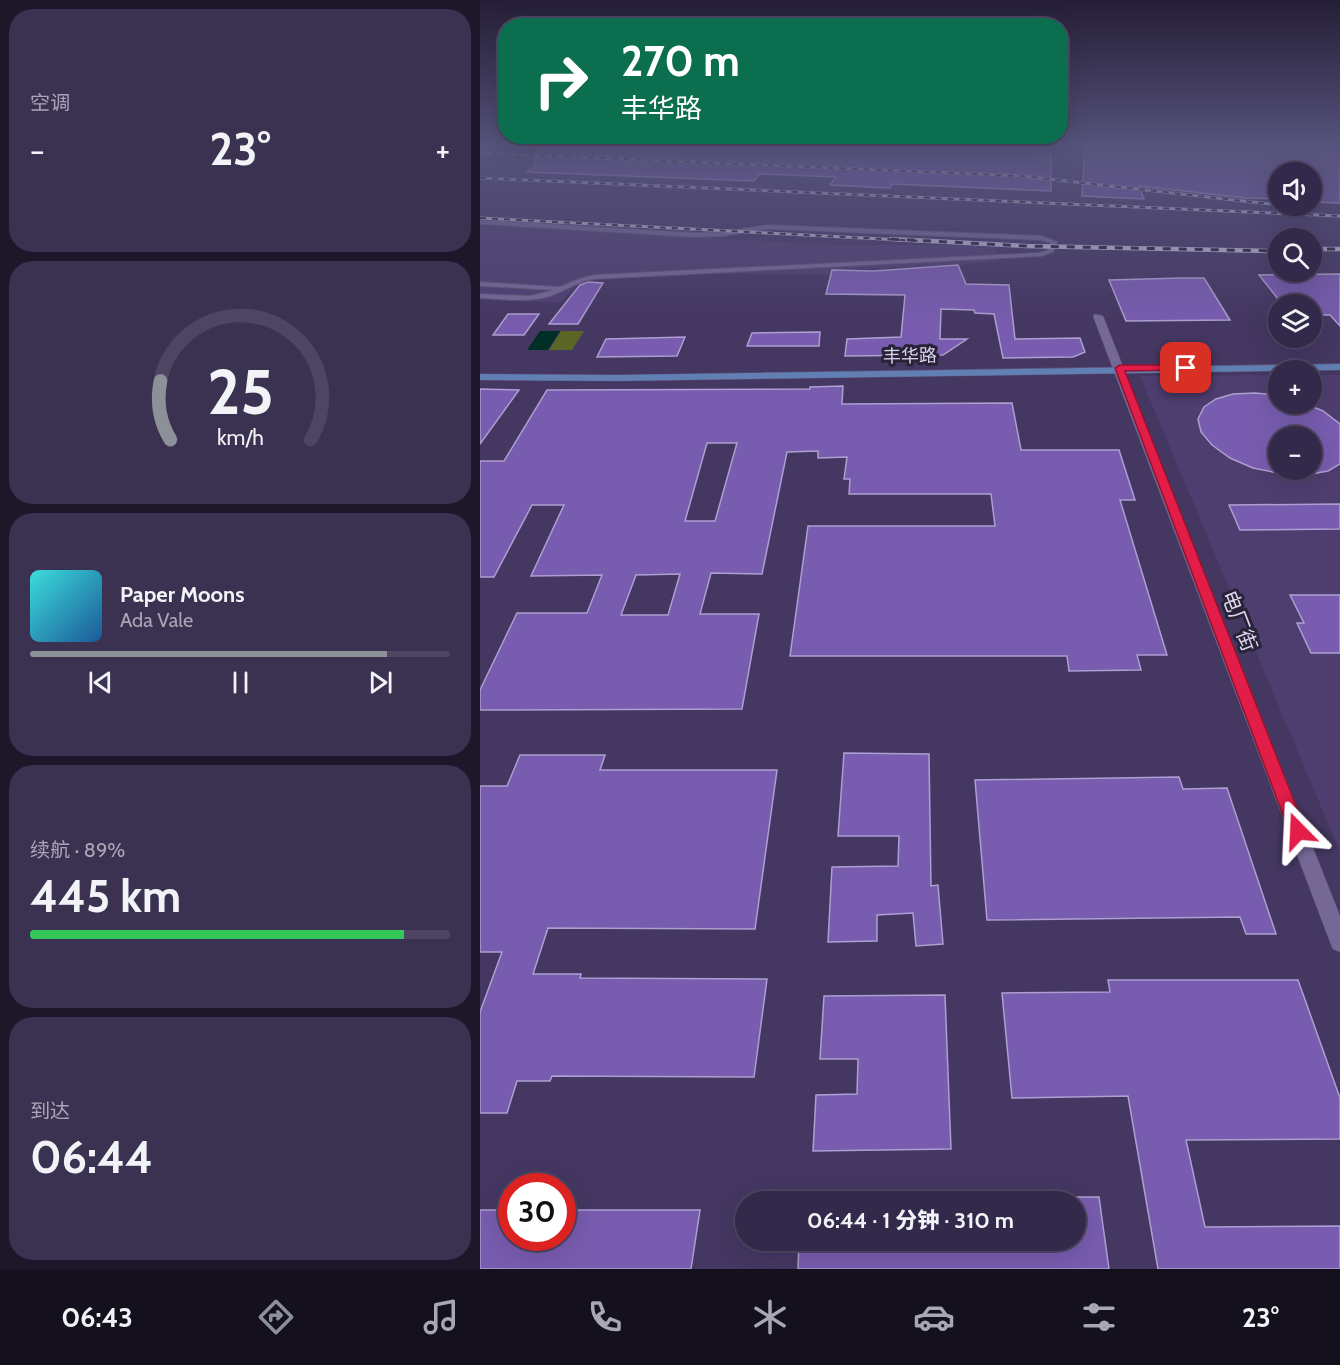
<!DOCTYPE html>
<html lang="zh">
<head>
<meta charset="utf-8">
<style>
  :root { --surface:#33294a; --page:#3b3151; --text:#f1f3f6; --muted:#a9a6b5; --line:#4e4562; --accent:#8c9099 }
  body { margin:0; font-family:Cabin,"Noto Sans SC",sans-serif; background:var(--page); color:var(--text); height:100vh; display:flex; flex-direction:column; font-size:22px; white-space:nowrap }
  * { box-sizing:border-box; margin:0 }
  p { font-size:20px; color:var(--muted) }
  .icon { flex:none; width:33px; height:33px; fill:none; stroke:currentColor; stroke-width:2; stroke-linecap:round; stroke-linejoin:round }
  .map { position:relative; flex:1; overflow:hidden }
  .side { display:flex; flex-direction:column; gap:9px; padding:9px; background:#1c1729; width:480px }
  .side>* { flex:none }
  .guide { position:absolute; left:18px; top:18px; width:570px; height:126px; border-radius:24px; box-shadow:0 6px 24px #0002,0 0 0 2px var(--line); background:#0b6e4f; color:#fff; overflow:hidden }
  .buttons { position:absolute; left:788px; top:162px; display:grid; gap:12px }
  .buttons a { display:grid; place-items:center; width:54px; height:54px; border-radius:50%; background:var(--surface); box-shadow:0 6px 24px #0002,0 0 0 2px var(--line); font-size:30px }
  .speed { position:absolute; left:18px; top:1173px; display:flex; gap:12px; font-size:30px; font-weight:700; text-align:center }
  .speed>* { display:grid; place-content:center; width:78px; height:78px; border-radius:50%; background:var(--surface); box-shadow:0 6px 24px #0002,0 0 0 2px var(--line); line-height:1 }
  .speed .limit { border:9px solid #d22; background:#fff; color:#111 }
  .pin { position:absolute; display:grid; place-items:center; width:51px; height:51px; color:#fff; margin:-26px; border-radius:12px; box-shadow:0 3px 9px #0006 }
  .me { position:absolute; width:66px; margin:-33px; rotate:339deg; stroke-linejoin:round; filter:drop-shadow(0 0 4px #0008) }
  .turn { display:flex; align-items:center; gap:21px; height:126px; padding:0 24px; font-size:27px }
  .turn .icon { width:78px; height:78px; stroke-width:2.5 }
  .turn b { display:block; font-size:42px; line-height:51px }
  .big { font-size:45px; font-weight:800; line-height:1.1 }
  .side .widget { flex:1; display:flex; flex-direction:column; justify-content:center; gap:9px; min-width:0; padding:0 21px; border-radius:24px; background:var(--page) }
  .side .dial { align-items:center; gap:0 }
  .dial svg { height:156px; overflow:visible; fill:none; stroke:var(--line); stroke-width:7; stroke-linecap:round; text-anchor:middle }
  .dial text { fill:var(--text); stroke:none }
  .song { display:flex; align-items:center; gap:18px }
  .cover { width:72px; height:72px; border-radius:9px; background:linear-gradient(135deg,hsl(180 70% 55%),hsl(210 70% 35%)) }
  .played { height:6px; border-radius:3px; background:linear-gradient(90deg,var(--accent) 85%,var(--line) 85%) }
  .keys { display:flex; justify-content:space-around; direction:ltr }
  .heat { display:flex; justify-content:space-between; align-items:center; font-size:33px; direction:ltr }
  .charge { height:9px; border-radius:4px; background:linear-gradient(90deg,#34c759 89%,var(--line) 0) }
  .trip { position:absolute; left:255px; top:1191px; width:351px; height:60px; border-radius:30px; background:var(--surface); box-shadow:0 6px 24px #0002,0 0 0 2px var(--line); font-weight:800; line-height:60px; text-align:center }
  .tab-bar { display:flex; height:96px; justify-content:space-around; align-items:center; background:#14101e; color:var(--muted) }
  .tab-bar .icon { width:42px; height:42px }
  .tab-bar .active { color:var(--accent) }
  .tab-bar b { font-size:27px; color:var(--text) }
  main { display:flex; flex:1; min-height:0 }
  .map>svg:first-child { display:block }
  .built { fill:#4e3e70; fill-rule:evenodd }
  .green { fill:#5b6526 }
  .water { fill:#002f27 }
  .building { fill:#785caf; stroke:#ad9fd1; stroke-width:1.5; fill-rule:evenodd }
  .lines { fill:none; stroke-linecap:round; stroke-linejoin:round }
  .lane-casing { stroke:#5d5175; stroke-width:2 }
  .street-casing { stroke:#5d5175; stroke-width:1 }
  .secondary-casing { stroke:#5d5175; stroke-width:1 }
  .lane { fill:#756896; fill-rule:evenodd }
  .street { fill:#756896; fill-rule:evenodd }
  .secondary { fill:#627fb4; fill-rule:evenodd }
  .rail-far1-casing { stroke:#c2bad7; stroke-width:3 }
  .rail-casing { stroke:#c2bad7; stroke-width:4.5 }
  .rail-far1 { stroke:#282336; stroke-width:2; stroke-dasharray:6; stroke-linecap:butt }
  .rail { stroke:#282336; stroke-width:3; stroke-dasharray:8; stroke-linecap:butt }
  .route { fill:#e11d48; stroke:#92132f; stroke-width:1.5 }
  .labels { text-anchor:middle; stroke-width:6; stroke-linejoin:round; paint-order:stroke }
  .far-street-label { font-size:18px; fill:#dcd5ef; stroke:#282336 }
  .street-label { font-size:21px; fill:#dcd5ef; stroke:#282336 }
</style>
</head>
<body>
<main>
<section class="side">
<div class="widget"><p>空调</p>
<div class="heat"><a>−</a><b class="big">23°</b><a>+</a></div>
</div>
<div class="widget dial"><svg viewBox="0 0 100 80">
<path d="M14 69A42 42 0 1 1 86 69"/>
<path d="M14 69A42 42 0 0 1 9 39" stroke="#8c9099"/>
<text x="50" y="56" font-size="32" font-weight="700">25</text>
<text x="50" y="72" font-size="11">km/h</text>
</svg></div>
<div class="widget">
<div class="song"><i class="cover"></i><div><b>Paper Moons</b><p>Ada Vale</p></div></div>
<div class="played"></div>
<div class="keys"><svg class="icon" aria-label="previous" viewBox="0 0 24 24"><path d="M18 5L8 12l10 7zM5 5v14"/></svg><svg class="icon" aria-label="pause" viewBox="0 0 24 24"><path d="M8 5v14M16 5v14"/></svg><svg class="icon" aria-label="next" viewBox="0 0 24 24"><path d="M6 5l10 7-10 7zM19 5v14"/></svg></div>
</div>
<div class="widget"><p>续航 · 89%</p><b class="big">445 km</b><div class="charge"></div></div>
<div class="widget"><p>到达</p><b class="big">06:44</b></div>
</section>
<div class="map">
<svg width="860" height="1269" viewBox="0 0 860 1269">
  <rect width="100%" height="100%" fill="#443762"/>
  <!-- built -->
  <path class="built" d="M0,225L354,245H514L520,260L480,265L352,270L350,275L227,273L104,279L98,283L80,303L0,299Z
    M798,375V404H831V375H860V852L660,376ZM798,436H831V470H798Z"/>
  <!-- green -->
  <path class="green" d="M81,331H104L92,350H69Z"/>
  <!-- water -->
  <path class="water" d="M60,331H80L68,350H47Z"/>
  <!-- building -->
  <path class="building" d="M56,146H571V191L412,184L410,188L350,185L356,177L279,174L274,181L47,172L55,166Z
    M605,146L854,148L860,153V203L831,202V172H798V199L766,198L659,186L664,199L602,196Z
    M478,265L486,284L529,285L535,339L600,338L605,352L593,357L523,358L514,314L495,313L494,310L461,309L460,339H487L463,355L365,356L367,339L421,337L425,295L346,294L352,270L394,271Z
    M860,274V326L850,315H831V304H802L779,275Z
    M702,278H724L750,320L646,321L629,280Z
    M108,282L123,283L98,324H69L100,285Z
    M28,314H59L44,335H13Z
    M340,332L339,346H267L272,333Z
    M205,337L197,356L117,357L126,339Z
    M363,386L362,404L532,403L541,450H639L655,500H640L687,655H657L661,670L589,671L587,656H310L328,526H515L511,494H369L370,479H364L367,457L338,458V451L307,452L282,574L231,573L220,614H279L262,709L0,710V690L37,613H107L122,575L51,576L84,505H52L14,577H0V461H24L67,390L330,389V387ZM227,443H257L235,521H205ZM200,574L188,615H141L156,575Z
    M0,389L39,390L0,444Z
    M775,393L798,395V404H826L843,411L860,424V464L848,471L831,474V436H798V473L773,468L750,458L732,445L721,432L718,419L724,407L736,399L753,394Z
    M860,504V529L760,530L749,505Z
    M810,595H860V653H831L817,623H824Z
    M364,753L449,754L451,886L458,885L463,944L436,946L433,913L397,915V941L348,942L352,867L418,866L419,836H358Z
    M40,755H125L120,770H297L275,929L68,928L53,974H101L100,978L287,979L274,1077L72,1076L70,1081H37L27,1113H0V1012L22,952H0V786H27Z
    M699,777L703,789L747,788L796,934H766L760,917L507,920L495,780Z
    M628,980H818L860,1098V1139L706,1140L725,1227L860,1226V1269H678L648,1096L532,1098L522,993L630,992Z
    M465,995L471,1149L333,1151L336,1095L377,1094L378,1059H340L344,996Z
    M596,1197H619L629,1269H318L319,1240H596Z
    M0,1210H32V1238H82V1210H220L211,1269H0Z"/>
  <g class="lines">
    <!-- lane casing -->
    <g class="lane-casing">
      <path id="lane" d="M0,220L215,233L243,232L288,225L562,236L577,242L573,252L561,256L114,279C98,281 85,291 70,296C47,303 23,299 0,298V294L50,296L74,290L0,286V282L80,287L99,279L114,275L557,253L567,251L571,243L561,240L288,229L243,236L215,237L0,224Z"/>
    </g>
    <!-- street casing -->
    <g class="street-casing">
      <path id="street" d="M615,314L623,316L860,916V952L853,949L850,942L613,316Z"/>
    </g>
    <!-- secondary casing -->
    <g class="secondary-casing">
      <path id="secondary" d="M860,364V370L137,381L0,380V374L137,375Z"/>
    </g>
    <!-- lane -->
    <use href="#lane" class="lane"/>
    <!-- street -->
    <use href="#street" class="street"/>
    <!-- secondary -->
    <use href="#secondary" class="secondary"/>
    <!-- rail-far1 casing -->
    <g class="rail-far1-casing">
      <path id="rail-far1" d="M0,153L542,176L790,204
        M0,178L860,216
        M0,218L441,241"/>
    </g>
    <!-- rail casing -->
    <g class="rail-casing">
      <path id="rail" d="M411,239L546,246L798,251
        M831,249H860"/>
    </g>
    <!-- rail-far1 -->
    <use href="#rail-far1" class="rail-far1"/>
    <!-- rail -->
    <use href="#rail" class="rail"/>
  </g>
  <!-- sky -->
  <linearGradient id="sky" x2="0" y2="1"><stop stop-color="#251e36"/><stop offset="0.45" stop-color="#56537c"/><stop offset="1" stop-color="#56537c" stop-opacity="0"/></linearGradient>
  <rect width="860" height="324" fill="url(#sky)"/>
  <!-- route -->
  <path class="route" d="M640,365H706L710,368L706,370L645,371L826,831L824,837L818,839L812,837L809,831L635,368Z"/>
  <g class="labels">
    <!-- far-street labels -->
    <g class="far-street-label">
      <text transform="translate(430 356) rotate(-1)" y="6">丰华路</text>
    </g>
    <!-- street labels -->
    <g class="street-label">
      <text transform="translate(759 621) rotate(69)" y="7">电厂街</text>
    </g>
  </g>
</svg>
<div class="buttons">
<a><svg class="icon" aria-label="sound" viewBox="0 0 24 24"><path d="M4 9h4l5-4v14l-5-4H4zM17 9q2 3 0 6"/></svg></a>
<a><svg class="icon" aria-label="search" viewBox="0 0 24 24"><circle cx="10" cy="10" r="6"/><path d="M15 15l6 6"/></svg></a>
<a><svg class="icon" aria-label="layers" viewBox="0 0 24 24"><path d="M12 4l9 5-9 5-9-5zM3 14l9 5 9-5"/></svg></a>
<a>+</a>
<a>−</a>
</div>
<div class="speed"><div class="limit">30</div></div>
<div class="pin" style="left:706px;top:368px;background:#d93025"><svg class="icon" aria-label="arrive" viewBox="0 0 24 24"><path d="M6 21V4h12l-3 4 3 4H6"/></svg></div>
<svg class="me" style="left:818px;top:831px" viewBox="-20 -20 40 40"><path d="M0-17L14 15 0 8-14 15z" fill="#e11d48" stroke="#fff" stroke-width="4"/></svg>
<div class="trip">06:44 · 1 分钟 · 310 m</div>
<div class="guide">
<div class="turn"><svg class="icon" aria-label="right" viewBox="0 0 24 24"><path d="M7 20v-9h11M14 6l5 5-5 5"/></svg><div><b>270 m</b>丰华路</div></div>
</div>
</div>
</main>
<nav class="tab-bar">
<b>06:43</b>
<svg class="icon active" aria-label="directions" viewBox="0 0 24 24"><path d="M12 3l9 9-9 9-9-9zM9 14v-3h6M13 9l2 2-2 2"/></svg>
<svg class="icon" aria-label="music" viewBox="0 0 24 24"><path d="M9 18V5l10-2v13"/><circle cx="6" cy="18" r="3"/><circle cx="16" cy="16" r="3"/></svg>
<svg class="icon" aria-label="phone" viewBox="0 0 24 24"><path d="M5 4h4l2 5-3 2q2 4 5 5l2-3 5 2v4C11 20 4 13 5 4z"/></svg>
<svg class="icon" aria-label="climate" viewBox="0 0 24 24"><path d="M12 3v18M4 7l16 10M4 17L20 7"/></svg>
<svg class="icon" aria-label="car" viewBox="0 0 24 24"><path d="M5 17H2v-5l4-1 3-4h7l3 4 3 1v5h-3M9 17h6M6 11h13"/><circle cx="7" cy="17" r="2"/><circle cx="17" cy="17" r="2"/></svg>
<svg class="icon" aria-label="filters" viewBox="0 0 24 24"><path d="M4 7h16M4 17h16"/><circle cx="9" cy="7" r="2"/><circle cx="15" cy="17" r="2"/></svg>
<b>23°</b>
</nav>
</body>
</html>
